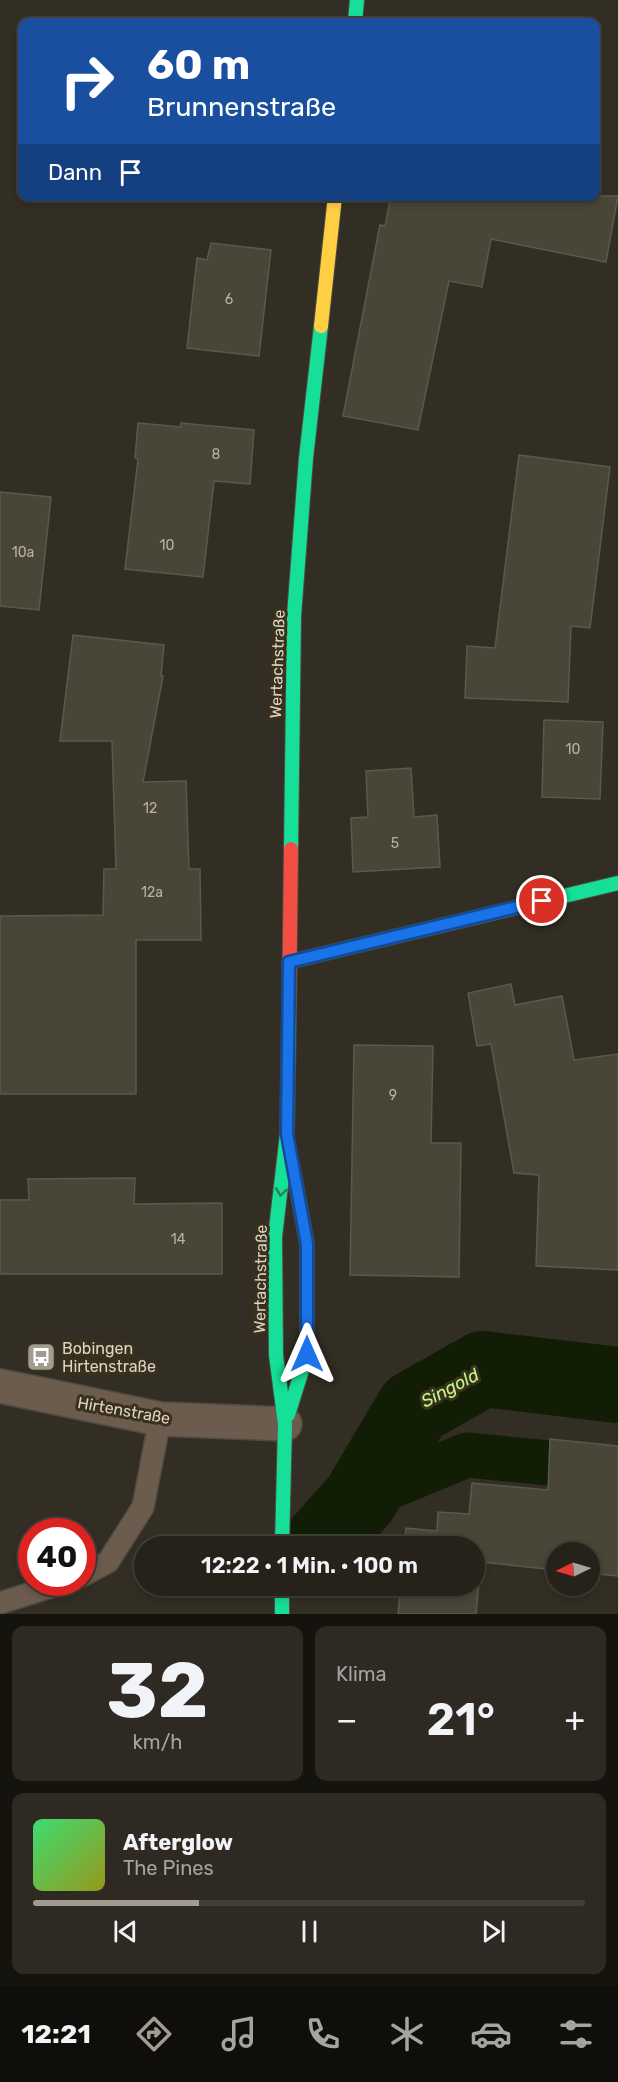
<!DOCTYPE html>
<html lang="de">
<head>
<meta charset="utf-8">
<style>
  :root { --surface:#26221a; --page:#2e2a23; --text:#f1f3f6; --muted:#a4a4a2; --line:#423f39; --accent:#a19b90 }
  body { margin:0; font-family:Rubik,sans-serif; background:var(--page); color:var(--text); height:100vh; display:flex; flex-direction:column; font-size:22px; white-space:nowrap }
  * { box-sizing:border-box; margin:0 }
  p { font-size:20px; color:var(--muted) }
  .icon { flex:none; width:33px; height:33px; fill:none; stroke:currentColor; stroke-width:2; stroke-linecap:round; stroke-linejoin:round }
  .map { position:relative; height:1614px; overflow:hidden }
  .panel { display:flex; flex-direction:column; gap:12px; padding:12px; background:#15130e; flex:1 }
  .panel>* { flex:none }
  .top-card { position:absolute; left:18px; top:18px; width:582px; height:183px; border-radius:12px; box-shadow:0 3px 9px #0003,0 0 0 2px var(--line); background:#1a4fa0; color:#fff; overflow:hidden }
  .needle { width:39px; rotate:265deg }
  .buttons { position:absolute; left:546px; top:1542px; display:grid; gap:12px }
  .buttons a { display:grid; place-items:center; width:54px; height:54px; border-radius:50%; background:var(--surface); box-shadow:0 3px 9px #0003,0 0 0 2px var(--line); font-size:30px }
  .speed { position:absolute; left:18px; top:1518px; display:flex; gap:12px; font-size:30px; font-weight:700; text-align:center }
  .speed>* { display:grid; place-content:center; width:78px; height:78px; border-radius:50%; background:var(--surface); box-shadow:0 3px 9px #0003,0 0 0 2px var(--line); line-height:1 }
  .speed .limit { border:9px solid #d22; background:#fff; color:#111 }
  .pin { position:absolute; display:grid; place-items:center; width:51px; height:51px; color:#fff; margin:-26px; border:3px solid #fff; border-radius:50%; box-shadow:0 2px 6px #0007 }
  .me { position:absolute; width:66px; margin:-33px; rotate:0deg; stroke-linejoin:round; filter:drop-shadow(0 0 4px #0008) }
  .turn { display:flex; align-items:center; gap:21px; height:126px; padding:0 30px; font-size:27px }
  .turn .icon { width:78px; height:78px; stroke-width:2.5 }
  .turn b { display:block; font-size:42px; line-height:51px }
  .then { display:flex; align-items:center; height:57px; padding:0 30px; background:#0003; gap:12px; font-size:22px }
  .big { font-size:45px; font-weight:600; line-height:1.1 }
  .panel .widget { flex:1; display:flex; flex-direction:column; justify-content:center; gap:9px; min-width:0; padding:0 21px; border-radius:12px; background:var(--page) }
  .panel .dial { align-items:center; gap:0 }
  .dial b { font-size:78px; line-height:1 }
  .song { display:flex; align-items:center; gap:18px }
  .cover { width:72px; height:72px; border-radius:9px; background:linear-gradient(135deg,hsl(140 70% 55%),hsl(60 70% 35%)) }
  .played { height:6px; border-radius:3px; background:linear-gradient(90deg,var(--accent) 30%,var(--line) 30%) }
  .keys { display:flex; justify-content:space-around; direction:ltr }
  .heat { display:flex; justify-content:space-between; align-items:center; font-size:33px; direction:ltr }
  .panel .tiles { flex:1; display:grid; gap:12px; grid-template-columns:1fr 1fr }
  .widget:last-child { grid-column:span 2 }
  .trip { position:absolute; left:134px; top:1536px; width:351px; height:60px; border-radius:30px; background:var(--surface); box-shadow:0 3px 9px #0003,0 0 0 2px var(--line); font-weight:600; line-height:60px; text-align:center }
  .tabs { display:flex; height:96px; justify-content:space-around; align-items:center; background:#0f0e0a; color:var(--muted) }
  .tabs .icon { width:42px; height:42px }
  .tabs .current { color:var(--accent) }
  .tabs b { font-size:27px; color:var(--text) }
  .map>svg:first-child { display:block }
  .lines { fill:none; stroke-linecap:round; stroke-linejoin:round }
  .canal { stroke:#111d05; stroke-width:45 }
  .river { stroke:#111d05; stroke-width:76 }
  .building { fill:#494637; stroke:#5b584f; stroke-width:1.5 }
  .lane-casing { stroke:#504b43; stroke-width:24 }
  .street-casing { stroke:#504b43; stroke-width:36 }
  .fast-casing { stroke:#504b43; stroke-width:16 }
  .slow-casing { stroke:#504b43; stroke-width:16 }
  .jam-casing { stroke:#504b43; stroke-width:16 }
  .lane { stroke:#6b5c4e; stroke-width:21 }
  .street { stroke:#6b5c4e; stroke-width:33 }
  .fast { stroke:#16e098; stroke-width:14 }
  .slow { stroke:#ffcf43; stroke-width:14 }
  .jam { stroke:#f24e42; stroke-width:14 }
  .oneway { stroke:#2a7f54 }
  .route-casing { stroke:#114b97; stroke-width:15 }
  .route { stroke:#1a73e8; stroke-width:10 }
  .labels { text-anchor:middle; stroke-width:6; stroke-linejoin:round; paint-order:stroke }
  .number-label { font-size:14px; fill:#b7b1a5 }
  .street-label { font-size:16px; fill:#dcd5ca; stroke:#3a301c }
  .poi-label { font-size:16px; fill:#dcd5ca; stroke:#3a301c; text-anchor:start }
  .water-label { font-size:18px; font-style:italic; fill:#bef987; stroke:#3a301c }
</style>
</head>
<body>
<div class="map">
<svg width="618" height="1614" viewBox="0 0 618 1614">
  <rect width="100%" height="100%" fill="#332e23"/>
  <g class="lines">
    <!-- canal -->
    <path class="canal" d="M360,1499L467,1455L549,1463"/>
    <!-- river -->
    <path class="river" d="M318,1546L360,1499L414,1408L483,1369L618,1385"/>
  </g>
  <!-- building -->
  <path class="building" d="M391,196H618L606,262L491,239L482,287L449,281L418,430L343,416L380,225L385,226Z
    M211,243L271,250L259,356L187,348L197,258L207,260Z
    M138,423L181,427V423L254,430L250,484L214,481L203,577L125,569L138,459L135,458Z
    M519,455L610,467L590,628L571,626L568,702L465,698L467,646L495,648Z
    M0,492L51,497L39,610L0,606Z
    M73,635L164,645L161,676H163L143,782L186,781L189,869H200L201,940H136V1094H0V916L103,915L104,869H116L112,741H60Z
    M544,720L603,722L600,799L542,797Z
    M411,768L414,817L437,815L440,867L353,872L351,818L368,817L366,771Z
    M511,984L515,1005L562,996L574,1060L618,1054V1270L536,1266L539,1175L514,1173L491,1044L477,1046L468,993Z
    M354,1045L433,1046L431,1143H461L459,1277L350,1275Z
    M135,1178L134,1204L222,1203V1274H0V1200H29L28,1179Z
    M550,1439L618,1446V1576L590,1573V1552H556V1570L481,1562L476,1614H398L401,1586H474V1546H404L406,1528L437,1531L438,1512L469,1514L472,1483L548,1490Z"/>
  <g class="lines">
    <!-- lane casing -->
    <g class="lane-casing">
      <path id="lane" d="M82,1576L108,1562L143,1507L160,1419
        M0,1603L66,1582"/>
    </g>
    <!-- street casing -->
    <g class="street-casing">
      <path id="street" d="M0,1386L160,1419L285,1424"/>
    </g>
    <!-- fast casing -->
    <g class="fast-casing">
      <path id="fast" d="M355,22L357,0
        M291,849L294,616L306,458L321,326
        M289,962L618,883
        M288,1415L307,1354V1244L293,1168
        M282,1546L285,1424L276,1355L275,1237L287,1134L289,1016
        M282,1586V1614"/>
    </g>
    <!-- slow casing -->
    <g class="slow-casing">
      <path id="slow" d="M321,326L335,196"/>
    </g>
    <!-- jam casing -->
    <g class="jam-casing">
      <path id="jam" d="M289,1016L291,849"/>
    </g>
    <!-- lane -->
    <use href="#lane" class="lane"/>
    <!-- street -->
    <use href="#street" class="street"/>
    <!-- fast -->
    <use href="#fast" class="fast"/>
    <!-- slow -->
    <use href="#slow" class="slow"/>
    <!-- jam -->
    <use href="#jam" class="jam"/>
  </g>
  <!-- one-way arrows -->
  <defs><path id="oneway-chevron" d="M-2-3.5L2.5 0L-2 3.5" fill="none" stroke-width="1.6" stroke-linecap="round" stroke-linejoin="round" transform="scale(1.5)"/></defs>
  <use class="oneway" href="#oneway-chevron" transform="translate(281 1192) rotate(97)"/>
  <g class="lines">
    <!-- route casing -->
    <g class="route-casing">
      <path id="route" d="M307,1354V1244L287,1134L289,962L542,901"/>
    </g>
    <!-- route -->
    <use href="#route" class="route"/>
  </g>
  <!-- icons -->
  <defs>
    <g id="bus-square" transform="scale(1.5)"><rect x="-9" y="-9" width="18" height="18" rx="4" fill="#a19b90" stroke="#3a301c"/><path d="M-5-6H5V4H4V6H2V4H-2V6H-4V4H-5ZM-3.5-4V0h7V-4ZM-3.5 1.2v1.5H-2V1.2ZM2 1.2v1.5H3.5V1.2Z" fill="#fff"/></g>
  </defs>
  <g fill-rule="evenodd">
    <use href="#bus-square" x="41" y="1357"/>
  </g>
  <g class="labels">
    <!-- number labels -->
    <g class="number-label">
      <text x="229" y="304">6</text>
      <text x="216" y="459">8</text>
      <text x="167" y="550">10</text>
      <text x="23" y="557">10a</text>
      <text x="573" y="754">10</text>
      <text x="150" y="813">12</text>
      <text x="395" y="848">5</text>
      <text x="152" y="897">12a</text>
      <text x="393" y="1100">9</text>
      <text x="178" y="1244">14</text>
    </g>
    <!-- street labels -->
    <g class="street-label">
      <text transform="translate(277 664) rotate(-88)" y="6">Wertachstraße</text>
      <text transform="translate(260 1279) rotate(-89)" y="6">Wertachstraße</text>
      <text transform="translate(124 1410) rotate(10)" y="6">Hirtenstraße</text>
    </g>
    <!-- poi labels -->
    <g class="poi-label">
      <text x="62" y="1354">Bobingen<tspan x="62" dy="18">Hirtenstraße</tspan></text>
    </g>
    <!-- water labels -->
    <g class="water-label">
      <text transform="translate(450 1388) rotate(-28)" y="6">Singold</text>
    </g>
  </g>
</svg>
<div class="buttons">
<a><svg class="needle" viewBox="-14 -14 28 28"><path d="M0-13l5 13h-10z" fill="#e53935"/><path d="M0 13l5-13h-10z" fill="#a4a4a2"/></svg></a>
</div>
<div class="speed"><div class="limit">40</div></div>
<div class="pin" style="left:542px;top:901px;background:#d93025"><svg class="icon" aria-label="arrive" viewBox="0 0 24 24"><path d="M6 21V4h12l-3 4 3 4H6"/></svg></div>
<svg class="me" style="left:307px;top:1354px" viewBox="-20 -20 40 40"><path d="M0-17L14 15 0 8-14 15z" fill="#1a73e8" stroke="#fff" stroke-width="4"/></svg>
<div class="trip">12:22 · 1 Min. · 100 m</div>
<div class="top-card">
<div class="turn"><svg class="icon" aria-label="right" viewBox="0 0 24 24"><path d="M7 20v-9h11M14 6l5 5-5 5"/></svg><div><b>60 m</b>Brunnenstraße</div></div>
<div class="then">Dann<svg class="icon" aria-label="arrive" viewBox="0 0 24 24"><path d="M6 21V4h12l-3 4 3 4H6"/></svg></div>
</div>
</div>
<section class="panel">
<div class="tiles">
<div class="widget dial"><b>32</b><p>km/h</p></div>
<div class="widget"><p>Klima</p>
<div class="heat"><a>−</a><b class="big">21°</b><a>+</a></div>
</div>
<div class="widget">
<div class="song"><i class="cover"></i><div><b>Afterglow</b><p>The Pines</p></div></div>
<div class="played"></div>
<div class="keys"><svg class="icon" aria-label="previous" viewBox="0 0 24 24"><path d="M18 5L8 12l10 7zM5 5v14"/></svg><svg class="icon" aria-label="pause" viewBox="0 0 24 24"><path d="M8 5v14M16 5v14"/></svg><svg class="icon" aria-label="next" viewBox="0 0 24 24"><path d="M6 5l10 7-10 7zM19 5v14"/></svg></div>
</div>
</div>
</section>
<nav class="tabs">
<b>12:21</b>
<svg class="icon current" aria-label="directions" viewBox="0 0 24 24"><path d="M12 3l9 9-9 9-9-9zM9 14v-3h6M13 9l2 2-2 2"/></svg>
<svg class="icon" aria-label="music" viewBox="0 0 24 24"><path d="M9 18V5l10-2v13"/><circle cx="6" cy="18" r="3"/><circle cx="16" cy="16" r="3"/></svg>
<svg class="icon" aria-label="phone" viewBox="0 0 24 24"><path d="M5 4h4l2 5-3 2q2 4 5 5l2-3 5 2v4C11 20 4 13 5 4z"/></svg>
<svg class="icon" aria-label="climate" viewBox="0 0 24 24"><path d="M12 3v18M4 7l16 10M4 17L20 7"/></svg>
<svg class="icon" aria-label="car" viewBox="0 0 24 24"><path d="M5 17H2v-5l4-1 3-4h7l3 4 3 1v5h-3M9 17h6M6 11h13"/><circle cx="7" cy="17" r="2"/><circle cx="17" cy="17" r="2"/></svg>
<svg class="icon" aria-label="filters" viewBox="0 0 24 24"><path d="M4 7h16M4 17h16"/><circle cx="9" cy="7" r="2"/><circle cx="15" cy="17" r="2"/></svg>
</nav>
</body>
</html>
